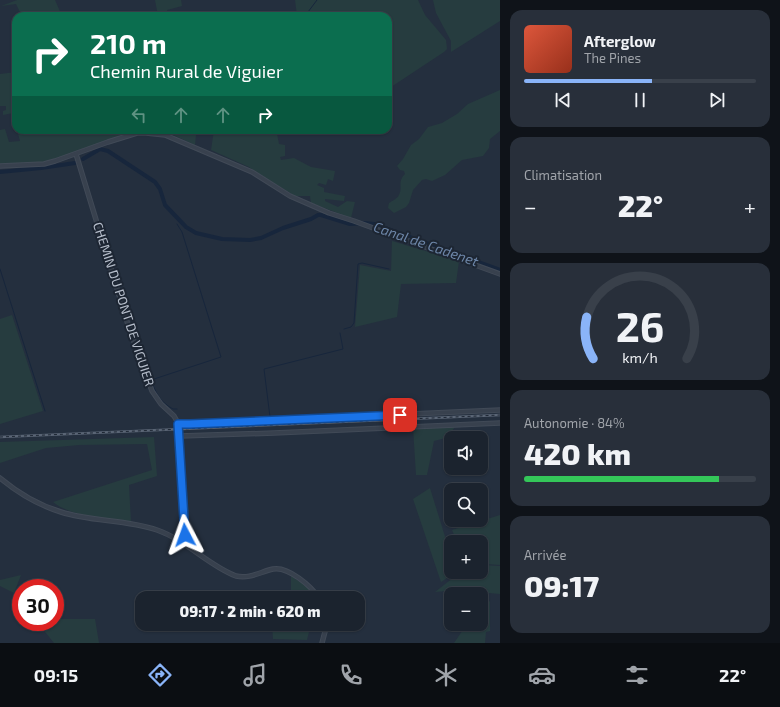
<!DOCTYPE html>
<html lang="fr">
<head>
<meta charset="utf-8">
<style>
  :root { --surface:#1b232e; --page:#282f3a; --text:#f1f3f6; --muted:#a0a4aa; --line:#39404a; --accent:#8ab4f8 }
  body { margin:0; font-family:"Exo 2",sans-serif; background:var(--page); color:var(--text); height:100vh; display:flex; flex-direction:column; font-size:15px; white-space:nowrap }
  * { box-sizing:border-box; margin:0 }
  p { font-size:13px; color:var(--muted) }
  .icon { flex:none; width:22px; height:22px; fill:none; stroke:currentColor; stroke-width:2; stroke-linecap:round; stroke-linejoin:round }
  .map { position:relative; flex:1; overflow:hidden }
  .side { display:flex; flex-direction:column; gap:10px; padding:10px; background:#0f1319; width:280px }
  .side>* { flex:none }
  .hud { position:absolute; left:12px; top:12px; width:380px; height:122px; border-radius:12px; box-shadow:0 1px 3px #0004,0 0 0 1px var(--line); background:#0b6e4f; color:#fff; overflow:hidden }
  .tools { position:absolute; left:444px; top:431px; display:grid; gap:8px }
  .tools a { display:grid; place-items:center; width:44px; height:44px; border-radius:8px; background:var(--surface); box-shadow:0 1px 3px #0004,0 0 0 1px var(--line); font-size:20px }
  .speed { position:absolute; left:12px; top:579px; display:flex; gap:8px; font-size:20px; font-weight:700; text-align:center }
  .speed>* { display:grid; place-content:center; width:52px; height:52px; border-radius:50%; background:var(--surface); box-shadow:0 1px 3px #0004,0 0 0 1px var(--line); line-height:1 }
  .speed .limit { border:6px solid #d22; background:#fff; color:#111 }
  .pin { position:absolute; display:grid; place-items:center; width:34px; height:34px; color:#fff; margin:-17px; border-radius:8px; box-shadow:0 2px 6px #0006 }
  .me { position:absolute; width:44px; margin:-22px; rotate:356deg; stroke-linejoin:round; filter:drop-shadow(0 0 3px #0008) }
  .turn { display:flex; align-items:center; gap:14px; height:84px; padding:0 12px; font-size:18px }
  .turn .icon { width:52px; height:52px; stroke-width:2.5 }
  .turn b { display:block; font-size:28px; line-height:34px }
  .lanes { display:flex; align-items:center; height:38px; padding:0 12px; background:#0003; justify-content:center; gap:20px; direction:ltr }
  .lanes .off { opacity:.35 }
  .big { font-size:30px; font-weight:800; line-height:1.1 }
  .side .card { flex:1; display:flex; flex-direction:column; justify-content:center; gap:6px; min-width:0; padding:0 14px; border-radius:12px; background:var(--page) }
  .side .dial { align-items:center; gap:0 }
  .dial svg { height:104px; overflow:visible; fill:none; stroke:var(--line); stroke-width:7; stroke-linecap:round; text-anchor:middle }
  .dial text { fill:var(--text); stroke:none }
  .song { display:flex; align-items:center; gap:12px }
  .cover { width:48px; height:48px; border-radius:6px; background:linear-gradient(135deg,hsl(10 70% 55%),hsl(10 70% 35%)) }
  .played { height:4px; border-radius:2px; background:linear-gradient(90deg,var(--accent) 55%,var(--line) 55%) }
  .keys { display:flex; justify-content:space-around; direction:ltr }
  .heat { display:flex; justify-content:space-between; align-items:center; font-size:22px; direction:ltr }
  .charge { height:6px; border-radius:3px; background:linear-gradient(90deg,#34c759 84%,var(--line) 0) }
  .trip { position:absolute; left:135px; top:591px; width:230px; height:40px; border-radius:12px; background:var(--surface); box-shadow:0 1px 3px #0004,0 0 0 1px var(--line); font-weight:800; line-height:40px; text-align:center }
  .tab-bar { display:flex; height:64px; justify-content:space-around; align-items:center; background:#0b0e12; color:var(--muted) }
  .tab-bar .icon { width:28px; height:28px }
  .tab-bar .on { color:var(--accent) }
  .tab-bar b { font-size:18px; color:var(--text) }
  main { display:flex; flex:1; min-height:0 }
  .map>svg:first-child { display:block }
  .green { fill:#263c3f }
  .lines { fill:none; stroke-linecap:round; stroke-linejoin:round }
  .stream { stroke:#17263c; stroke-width:1 }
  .canal { stroke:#17263c; stroke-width:4 }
  .street-casing { stroke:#414a57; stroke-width:5.5 }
  .street { stroke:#38414e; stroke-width:3.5 }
  .rail-casing { stroke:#5a6575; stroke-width:2.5 }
  .rail { stroke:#1d2633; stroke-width:1; stroke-dasharray:3; stroke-linecap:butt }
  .route-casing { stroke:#114b97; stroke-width:10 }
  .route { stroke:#1a73e8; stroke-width:7 }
  .labels { text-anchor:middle; stroke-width:4; stroke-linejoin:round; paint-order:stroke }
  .street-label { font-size:13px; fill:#b4bcc9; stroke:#1d2633 }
  .water-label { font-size:14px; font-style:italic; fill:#6d86a8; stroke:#1d2633 }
</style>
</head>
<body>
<main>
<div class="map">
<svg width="500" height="643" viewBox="0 0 500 643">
  <rect width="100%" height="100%" fill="#242f3e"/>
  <!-- green -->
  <path class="green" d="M17,0H55L62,16H22L16,4L1,6Z
    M155,0H181L182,6L167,10L168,16H158Z
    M295,0H418L425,15L446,40L447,49L444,52L388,89V16H297Z
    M433,0H500V21L451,52V41L436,13Z
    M16,72V126L13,113L3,115V111L6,110V106H0V74Z
    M500,90V131L490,139L489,148L483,156L462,160L445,175L432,181L426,179L422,180L413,190L409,203L406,207L394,213L388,208L389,203C392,201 398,198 399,195C403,187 397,182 405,174L404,171L400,170L397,166L403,159L411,145L419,139L428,127L442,123L457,114L468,104Z
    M5,129L9,142L20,141L17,130H204L196,135L195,145L171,134L146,130L125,134L74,153L44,162L0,164V130Z
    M214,130H288L277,134L279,144L285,145V156L280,157L281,160L294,158L311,167L335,171L333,181L328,179L326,185L319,183L317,185L324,188V192L345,196L344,201L325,199V201L338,207L347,201L355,202L351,218L311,203L310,196H295L259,174L249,167L211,150Z
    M392,241L459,261L456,283L401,284L397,317L355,327L360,265L391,271Z
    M12,315L43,411L0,424V319Z
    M455,427L446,438L434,441L427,475H416L413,428Z
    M154,437L157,476L129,485L131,522C108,518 71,517 53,502L152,470L147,444L79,445L46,448L0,463V442Z
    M430,488L451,556V572H456L441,582L413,499Z
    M500,515V565L486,564L481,553V542H476L474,537L457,542L452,530Z
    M481,565L500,566V594L456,590L435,592L458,574L463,572H481Z
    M21,575L14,593L0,586V580Z
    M291,576L308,587L317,598H271V591L291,590Z
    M490,601V631L486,632L485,643H454L467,624H481V607Z
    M55,619H95L99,643H54L37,622H55Z
    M272,624H311L307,640L273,639Z"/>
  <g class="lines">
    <!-- stream -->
    <path class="stream" d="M305,16L317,0
      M177,224L182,232L221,357L151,380C156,393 160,402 173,409H177
      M0,269L45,411
      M113,283L124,320
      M344,329L351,327L354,323L358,264L362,263L389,269
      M270,417L264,369L343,349L340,333
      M270,423V424"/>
    <!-- canal -->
    <path class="canal" d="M83,159L100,149L108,151L155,182L160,189L165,205L186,227L196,233L222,239L250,240L261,238L283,228L311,219L318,215H321L350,224L365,223L374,224L500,270
      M0,172L41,168L75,163"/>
    <!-- street casing -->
    <g class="street-casing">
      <path id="street" d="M76,154L129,328L152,391L161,404L174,416L178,423L185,535L183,543
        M0,166L44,164L55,161L108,142L137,133H146L165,135L252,172L290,196L329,213L354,221L500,274
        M178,423L190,424L500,410
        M180,436L274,433L500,423
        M0,478C18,493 38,505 61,512C92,522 126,519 157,530C186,540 209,566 236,576C250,579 260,572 273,569C288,566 311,586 319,598
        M322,643L327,624"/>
    </g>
    <!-- street -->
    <use href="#street" class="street"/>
    <!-- rail casing -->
    <g class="rail-casing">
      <path id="rail" d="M0,437L500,415"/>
    </g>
    <!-- rail -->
    <use href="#rail" class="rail"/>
  </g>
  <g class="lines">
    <!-- route casing -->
    <g class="route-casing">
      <path id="route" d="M185,535L178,424H190L400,415"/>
    </g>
    <!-- route -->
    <use href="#route" class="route"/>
  </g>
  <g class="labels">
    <!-- street labels -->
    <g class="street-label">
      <text transform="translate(124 304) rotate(72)" y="5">CHEMIN DU PONT DE VIGUIER</text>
    </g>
    <!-- water labels -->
    <g class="water-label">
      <text transform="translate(426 244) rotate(19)" y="5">Canal de Cadenet</text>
    </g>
  </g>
</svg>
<div class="tools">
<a><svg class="icon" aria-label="sound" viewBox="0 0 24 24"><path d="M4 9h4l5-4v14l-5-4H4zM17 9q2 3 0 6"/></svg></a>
<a><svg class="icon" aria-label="search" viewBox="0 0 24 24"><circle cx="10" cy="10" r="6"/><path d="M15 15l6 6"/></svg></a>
<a>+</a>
<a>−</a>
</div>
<div class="speed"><div class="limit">30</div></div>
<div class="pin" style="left:400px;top:415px;background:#d93025"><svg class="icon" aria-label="arrive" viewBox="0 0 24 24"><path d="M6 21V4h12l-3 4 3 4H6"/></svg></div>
<svg class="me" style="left:185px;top:535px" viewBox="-20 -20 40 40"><path d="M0-17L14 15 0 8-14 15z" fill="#1a73e8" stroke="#fff" stroke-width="4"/></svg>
<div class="trip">09:17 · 2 min · 620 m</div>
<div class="hud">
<div class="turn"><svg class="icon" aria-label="right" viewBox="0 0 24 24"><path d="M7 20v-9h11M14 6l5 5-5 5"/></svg><div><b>210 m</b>Chemin Rural de Viguier</div></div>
<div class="lanes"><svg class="icon off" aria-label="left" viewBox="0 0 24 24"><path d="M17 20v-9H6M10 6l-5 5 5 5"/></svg><svg class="icon off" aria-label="ahead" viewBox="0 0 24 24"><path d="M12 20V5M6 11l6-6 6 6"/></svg><svg class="icon off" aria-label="ahead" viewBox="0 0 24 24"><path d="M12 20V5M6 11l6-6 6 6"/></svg><svg class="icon" aria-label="right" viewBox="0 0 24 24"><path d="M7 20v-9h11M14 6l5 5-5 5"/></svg></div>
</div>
</div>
<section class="side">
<div class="card">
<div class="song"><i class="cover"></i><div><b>Afterglow</b><p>The Pines</p></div></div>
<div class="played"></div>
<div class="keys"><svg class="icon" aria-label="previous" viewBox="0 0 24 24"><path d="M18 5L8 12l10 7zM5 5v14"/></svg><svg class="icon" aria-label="pause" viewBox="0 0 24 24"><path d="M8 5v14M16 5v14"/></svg><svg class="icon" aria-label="next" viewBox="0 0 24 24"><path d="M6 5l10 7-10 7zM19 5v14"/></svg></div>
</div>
<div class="card"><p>Climatisation</p>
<div class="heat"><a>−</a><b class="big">22°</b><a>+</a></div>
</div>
<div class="card dial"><svg viewBox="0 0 100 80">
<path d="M14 69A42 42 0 1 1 86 69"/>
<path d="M14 69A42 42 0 0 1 9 37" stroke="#8ab4f8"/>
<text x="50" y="56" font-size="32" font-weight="700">26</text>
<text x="50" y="72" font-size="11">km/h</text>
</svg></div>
<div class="card"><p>Autonomie · 84%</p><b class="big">420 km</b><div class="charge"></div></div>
<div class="card"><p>Arrivée</p><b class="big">09:17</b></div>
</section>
</main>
<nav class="tab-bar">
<b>09:15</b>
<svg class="icon on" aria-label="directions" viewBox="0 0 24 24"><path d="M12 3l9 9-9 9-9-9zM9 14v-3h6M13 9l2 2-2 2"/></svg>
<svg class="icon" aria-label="music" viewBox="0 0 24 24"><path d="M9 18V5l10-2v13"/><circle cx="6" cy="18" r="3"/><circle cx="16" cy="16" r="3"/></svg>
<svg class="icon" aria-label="phone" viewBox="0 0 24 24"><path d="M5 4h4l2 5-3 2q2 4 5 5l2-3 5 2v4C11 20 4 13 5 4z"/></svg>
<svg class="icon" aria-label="climate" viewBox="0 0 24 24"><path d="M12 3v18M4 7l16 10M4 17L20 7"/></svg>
<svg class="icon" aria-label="car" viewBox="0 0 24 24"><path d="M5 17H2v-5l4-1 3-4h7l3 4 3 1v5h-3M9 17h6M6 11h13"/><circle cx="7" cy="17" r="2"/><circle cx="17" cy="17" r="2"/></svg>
<svg class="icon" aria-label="filters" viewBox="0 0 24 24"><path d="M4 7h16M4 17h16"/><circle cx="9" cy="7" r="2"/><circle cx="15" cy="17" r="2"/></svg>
<b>22°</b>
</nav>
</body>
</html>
